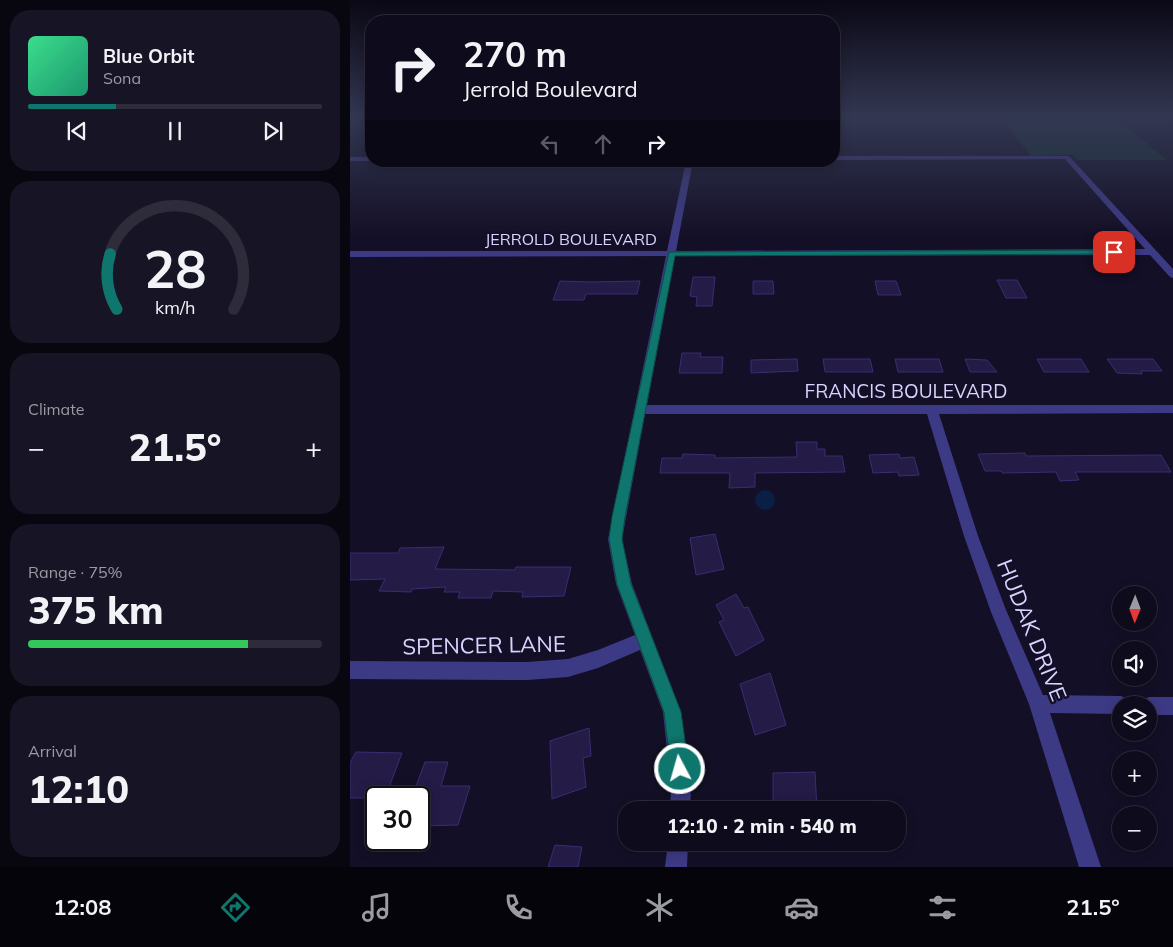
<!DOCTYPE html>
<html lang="en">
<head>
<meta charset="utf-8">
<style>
  :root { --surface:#0e0b1c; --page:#171425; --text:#f1f3f6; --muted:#9b9ba3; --line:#2e2b3b; --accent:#0f766e }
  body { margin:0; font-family:Mulish,sans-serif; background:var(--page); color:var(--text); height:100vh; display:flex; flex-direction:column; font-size:19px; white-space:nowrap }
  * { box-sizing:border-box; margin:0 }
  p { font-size:16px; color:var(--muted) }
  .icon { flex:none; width:28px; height:28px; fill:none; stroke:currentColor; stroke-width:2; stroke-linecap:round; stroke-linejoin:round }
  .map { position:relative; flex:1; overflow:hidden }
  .sheet { display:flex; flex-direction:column; gap:10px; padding:10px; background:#08060f; width:350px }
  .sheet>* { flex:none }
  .hud { position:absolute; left:15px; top:15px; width:475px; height:152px; border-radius:20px; box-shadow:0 2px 12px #0003,0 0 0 1px var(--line); background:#0e0b1c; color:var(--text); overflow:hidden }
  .needle { width:32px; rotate:181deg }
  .tools { position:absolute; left:762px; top:586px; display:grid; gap:10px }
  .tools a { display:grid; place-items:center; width:45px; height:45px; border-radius:50%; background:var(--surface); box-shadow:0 2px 12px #0003,0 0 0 1px var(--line); font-size:25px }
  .speed { position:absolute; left:15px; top:786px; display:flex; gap:10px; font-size:25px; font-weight:700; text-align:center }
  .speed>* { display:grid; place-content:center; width:65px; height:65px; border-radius:50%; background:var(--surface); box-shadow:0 2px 12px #0003,0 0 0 1px var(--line); line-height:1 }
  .speed .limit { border:2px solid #111; border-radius:8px; background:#fff; color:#111 }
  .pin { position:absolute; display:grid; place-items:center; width:42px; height:42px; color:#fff; margin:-21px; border-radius:10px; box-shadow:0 2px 8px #0006 }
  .me { position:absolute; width:55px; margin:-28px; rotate:354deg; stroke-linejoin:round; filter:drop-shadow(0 0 4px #0008) }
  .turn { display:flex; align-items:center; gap:18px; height:105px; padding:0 15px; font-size:22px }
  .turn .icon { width:65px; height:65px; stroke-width:2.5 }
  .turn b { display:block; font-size:35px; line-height:42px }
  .lanes { display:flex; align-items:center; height:48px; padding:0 15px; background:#0003; justify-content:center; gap:25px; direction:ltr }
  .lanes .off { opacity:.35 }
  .big { font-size:38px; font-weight:800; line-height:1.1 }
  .sheet .tile { flex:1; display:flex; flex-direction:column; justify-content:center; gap:8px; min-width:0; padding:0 18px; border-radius:20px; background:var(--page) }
  .sheet .dial { align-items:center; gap:0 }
  .dial svg { height:130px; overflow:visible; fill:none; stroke:var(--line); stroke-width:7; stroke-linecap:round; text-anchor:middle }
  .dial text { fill:var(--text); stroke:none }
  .song { display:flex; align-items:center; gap:15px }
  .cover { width:60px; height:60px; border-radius:8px; background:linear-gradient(135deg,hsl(150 70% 55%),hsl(160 70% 35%)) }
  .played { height:5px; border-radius:2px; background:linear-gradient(90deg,var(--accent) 30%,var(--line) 30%) }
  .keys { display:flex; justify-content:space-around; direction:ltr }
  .heat { display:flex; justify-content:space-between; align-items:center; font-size:28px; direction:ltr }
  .charge { height:8px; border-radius:4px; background:linear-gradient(90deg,#34c759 75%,var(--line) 0) }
  .trip { position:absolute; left:268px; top:801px; width:288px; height:50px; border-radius:20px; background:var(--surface); box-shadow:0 2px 12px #0003,0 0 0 1px var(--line); font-weight:800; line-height:50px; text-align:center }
  .tab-bar { display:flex; height:80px; justify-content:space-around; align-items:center; background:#06040b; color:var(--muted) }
  .tab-bar .icon { width:35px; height:35px }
  .tab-bar .current { color:var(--accent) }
  .tab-bar b { font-size:22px; color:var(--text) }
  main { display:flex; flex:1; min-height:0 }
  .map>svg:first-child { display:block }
  .green { fill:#12302f }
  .water { fill:#0a1f44 }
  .building { fill:#241b47; stroke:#3b2d73 }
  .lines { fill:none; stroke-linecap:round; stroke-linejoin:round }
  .street { fill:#3d3a85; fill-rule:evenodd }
  .route { fill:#0f766e; stroke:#0a4d48 }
  .labels { text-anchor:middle; stroke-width:5; stroke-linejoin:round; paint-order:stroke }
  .far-street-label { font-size:16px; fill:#d9d4ff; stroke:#130f26 }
  .street-label { font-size:19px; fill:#d9d4ff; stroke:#130f26 }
  .near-street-label { font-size:22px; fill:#d9d4ff; stroke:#130f26 }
</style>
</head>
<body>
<main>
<section class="sheet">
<div class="tile">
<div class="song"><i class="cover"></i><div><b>Blue Orbit</b><p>Sona</p></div></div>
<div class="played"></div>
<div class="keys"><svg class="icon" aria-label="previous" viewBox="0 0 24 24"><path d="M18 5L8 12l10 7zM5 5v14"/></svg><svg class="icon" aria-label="pause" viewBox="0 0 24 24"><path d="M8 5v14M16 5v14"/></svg><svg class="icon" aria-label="next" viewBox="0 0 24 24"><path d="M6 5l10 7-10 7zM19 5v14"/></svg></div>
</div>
<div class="tile dial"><svg viewBox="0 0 100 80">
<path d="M14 69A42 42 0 1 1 86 69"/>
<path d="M14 69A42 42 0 0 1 10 35" stroke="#0f766e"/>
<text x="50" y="56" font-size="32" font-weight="700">28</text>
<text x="50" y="72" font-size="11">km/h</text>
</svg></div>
<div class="tile"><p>Climate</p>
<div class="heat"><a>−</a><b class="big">21.5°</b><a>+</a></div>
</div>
<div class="tile"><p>Range · 75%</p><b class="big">375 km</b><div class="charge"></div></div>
<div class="tile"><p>Arrival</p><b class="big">12:10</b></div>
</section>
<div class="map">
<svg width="823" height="867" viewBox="0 0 823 867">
  <rect width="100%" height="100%" fill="#130f26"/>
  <!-- green -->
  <path class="green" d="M484,117H764L817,160H727L723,155L681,156L658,126L637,120L619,121V125L484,126Z"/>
  <!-- water -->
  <path class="water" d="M405 500a10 10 0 1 1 20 0a10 10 0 1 1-20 0Z"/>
  <!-- building -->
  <path class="building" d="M343,277H365L362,306H346L347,297L340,296Z
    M647,280H667L677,298H656Z
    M210,281L241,282L290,281L287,294H236L234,300H203Z
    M403,281H423L424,294H403Z
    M525,281H546L551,295H528Z
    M332,353H351L350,357H373L372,373H329Z
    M447,359L448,371L401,373V360Z
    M473,359H520L523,372H475Z
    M545,359H589L593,372H548Z
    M615,359L637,360L647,372H620Z
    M687,359H731L739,372H694Z
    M757,359H803L812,371H791L792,374L767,373Z
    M446,442H467V449H475V456H492L495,472L405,473V487L379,488L380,473H310L312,458H332L333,454L365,455V458L447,457Z
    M675,453L676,456L811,455L821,472H725L729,480L710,481L706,472L653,473L650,471H635L628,454Z
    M549,454L550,458L564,457L569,475L549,476L548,472L523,473L519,455Z
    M365,534L374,569L346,575L340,538Z
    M94,547L85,569L165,570L166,567H221L214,596L172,597L173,592L143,591L141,598H108L110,592H94L96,587L62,589L61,592L29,591L35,579L0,580V553H48L50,548Z
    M386,594L394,608L398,607L414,640L386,656L369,622L374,620L366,605Z
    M420,673L436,725L405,735L390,684Z
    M239,728L241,756L233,758L236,787L202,799L200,741Z
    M6,752L52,753L35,798H0V763Z
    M75,762H98L91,786H120L108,825L69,826V807L73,795L63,794Z
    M465,772L467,810H423V773Z
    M205,845L232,847L228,867H198Z"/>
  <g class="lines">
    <!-- street -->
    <path class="street" d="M484,156H719L823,269V278L820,277L800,255L325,256L297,405H823V413L589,414L628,536L656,610L693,695L771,696L777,699L780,705H771V714L700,713L751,867H729L679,704L641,612L614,536L577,414H295L272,539L282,584L331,712L341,788L340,810H320L321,788L313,712L290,650L248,668L218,677L177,680L0,679V661L177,662L218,659L248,650L285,635L266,584L258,539L316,256L0,257V251H317L336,161H343L326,251L795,249L715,159L484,160Z
      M0,157H21V161H0Z
      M799,697H823V715H799V705H790L793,700Z
      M318,842H338L337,867H315Z"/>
  </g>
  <!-- sky -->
  <linearGradient id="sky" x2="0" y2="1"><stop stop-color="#0a0815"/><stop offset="0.49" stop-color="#333752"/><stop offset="1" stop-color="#333752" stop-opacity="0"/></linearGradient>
  <rect width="823" height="238" fill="url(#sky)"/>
  <!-- route -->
  <path class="route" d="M764,250L768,252L767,254L325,256L275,517L272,539L281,584L331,712L339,769L336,775L330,777L324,775L321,769L314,712L267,584L259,539L262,517L319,252Z"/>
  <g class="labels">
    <!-- far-street labels -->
    <g class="far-street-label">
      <text x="221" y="245">JERROLD BOULEVARD</text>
    </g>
    <!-- street labels -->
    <g class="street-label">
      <text x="556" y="398">FRANCIS BOULEVARD</text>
    </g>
    <!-- near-street labels -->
    <g class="near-street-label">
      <text transform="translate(682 630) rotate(68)" y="8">HUDAK DRIVE</text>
      <text transform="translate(134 645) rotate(-1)" y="8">SPENCER LANE</text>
    </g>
  </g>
</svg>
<div class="tools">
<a><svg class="needle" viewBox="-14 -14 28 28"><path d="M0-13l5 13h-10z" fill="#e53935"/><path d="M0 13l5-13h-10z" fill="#9b9ba3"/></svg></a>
<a><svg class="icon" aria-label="sound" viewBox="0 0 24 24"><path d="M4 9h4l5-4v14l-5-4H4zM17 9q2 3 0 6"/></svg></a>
<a><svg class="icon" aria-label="layers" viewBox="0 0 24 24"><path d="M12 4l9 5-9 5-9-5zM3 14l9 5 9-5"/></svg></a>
<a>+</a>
<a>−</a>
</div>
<div class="speed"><div class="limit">30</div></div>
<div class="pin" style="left:764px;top:252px;background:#d93025"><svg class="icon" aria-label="arrive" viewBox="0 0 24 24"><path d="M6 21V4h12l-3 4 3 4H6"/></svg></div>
<svg class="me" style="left:330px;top:769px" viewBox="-20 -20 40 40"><circle r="17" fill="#0f766e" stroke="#fff" stroke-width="3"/><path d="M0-11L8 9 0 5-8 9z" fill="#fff"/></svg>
<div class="trip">12:10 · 2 min · 540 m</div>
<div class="hud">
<div class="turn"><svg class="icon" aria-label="right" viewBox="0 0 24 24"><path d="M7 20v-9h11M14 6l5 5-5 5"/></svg><div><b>270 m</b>Jerrold Boulevard</div></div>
<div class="lanes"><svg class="icon off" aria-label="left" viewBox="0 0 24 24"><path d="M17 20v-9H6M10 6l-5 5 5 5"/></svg><svg class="icon off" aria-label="ahead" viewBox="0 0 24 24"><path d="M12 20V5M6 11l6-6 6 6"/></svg><svg class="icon" aria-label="right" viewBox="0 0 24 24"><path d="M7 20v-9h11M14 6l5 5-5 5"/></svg></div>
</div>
</div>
</main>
<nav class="tab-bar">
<b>12:08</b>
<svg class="icon current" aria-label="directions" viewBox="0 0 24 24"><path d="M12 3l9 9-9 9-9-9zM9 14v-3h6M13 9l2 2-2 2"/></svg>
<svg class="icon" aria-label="music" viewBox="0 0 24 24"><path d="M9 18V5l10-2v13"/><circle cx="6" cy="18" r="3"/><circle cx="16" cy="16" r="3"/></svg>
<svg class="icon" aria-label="phone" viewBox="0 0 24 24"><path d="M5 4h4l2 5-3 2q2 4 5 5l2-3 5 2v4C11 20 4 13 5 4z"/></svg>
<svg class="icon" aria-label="climate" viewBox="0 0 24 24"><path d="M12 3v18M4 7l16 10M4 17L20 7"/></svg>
<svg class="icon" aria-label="car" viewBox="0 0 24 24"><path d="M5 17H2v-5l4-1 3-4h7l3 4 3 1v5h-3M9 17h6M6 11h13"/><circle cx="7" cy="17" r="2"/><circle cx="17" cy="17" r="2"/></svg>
<svg class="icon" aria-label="filters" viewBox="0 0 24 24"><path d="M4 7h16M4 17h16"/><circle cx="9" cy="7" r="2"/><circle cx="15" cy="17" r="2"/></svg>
<b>21.5°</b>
</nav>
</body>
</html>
